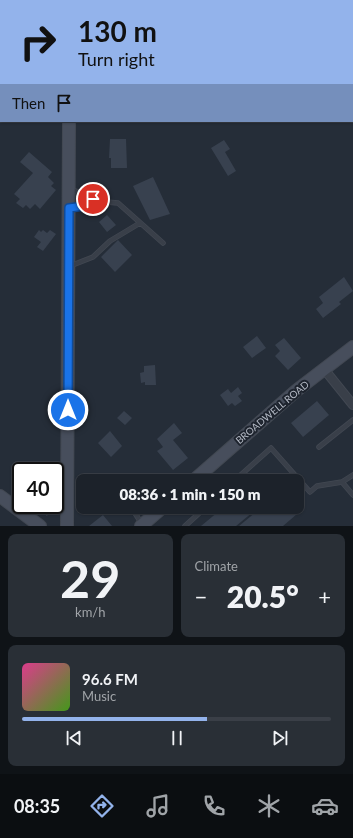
<!DOCTYPE html>
<html lang="en">
<head>
<meta charset="utf-8">
<style>
  :root { --surface:#1c222a; --page:#292f36; --text:#f1f3f6; --muted:#a0a4a8; --line:#3a3f47; --accent:#93b3eb }
  body { margin:0; font-family:Lato,sans-serif; background:var(--page); color:var(--text); height:100vh; display:flex; flex-direction:column; font-size:15px; white-space:nowrap }
  * { box-sizing:border-box; margin:0 }
  p { font-size:13px; color:var(--muted) }
  .icon { flex:none; width:22px; height:22px; fill:none; stroke:currentColor; stroke-width:2; stroke-linecap:round; stroke-linejoin:round }
  .map { position:relative; height:526px; overflow:hidden }
  .drawer { display:flex; flex-direction:column; gap:8px; padding:8px; background:#0f1317; flex:1 }
  .drawer>* { flex:none }
  .top-card { position:absolute; left:0px; top:0px; width:353px; height:122px; box-shadow:0 1px 3px #0004,0 0 0 1px var(--line); background:#93b3eb; color:#111; overflow:hidden }
  .speed { position:absolute; left:12px; top:462px; display:flex; gap:8px; font-size:20px; font-weight:700; text-align:center }
  .speed>* { display:grid; place-content:center; width:52px; height:52px; border-radius:50%; background:var(--surface); box-shadow:0 1px 3px #0004,0 0 0 1px var(--line); line-height:1 }
  .speed .limit { border:2px solid #111; border-radius:6px; background:#fff; color:#111 }
  .pin { position:absolute; display:grid; place-items:center; width:34px; height:34px; color:#fff; margin:-17px; border:2px solid #fff; border-radius:50%; box-shadow:0 1px 4px #0007 }
  .me { position:absolute; width:44px; margin:-22px; rotate:0deg; stroke-linejoin:round; filter:drop-shadow(0 0 3px #0008) }
  .turn { display:flex; align-items:center; gap:14px; height:84px; padding:0 12px; font-size:18px }
  .turn .icon { width:52px; height:52px; stroke-width:2.5 }
  .turn b { display:block; font-size:28px; line-height:34px }
  .then { display:flex; align-items:center; height:38px; padding:0 12px; background:#0003; gap:8px; font-size:15px }
  .big { font-size:30px; font-weight:800; line-height:1.1 }
  .drawer .widget { flex:1; display:flex; flex-direction:column; justify-content:center; gap:6px; min-width:0; padding:0 14px; border-radius:8px; background:var(--page) }
  .drawer .dial { align-items:center; gap:0 }
  .dial b { font-size:52px; line-height:1 }
  .song { display:flex; align-items:center; gap:12px }
  .cover { width:48px; height:48px; border-radius:6px; background:linear-gradient(135deg,hsl(330 70% 55%),hsl(100 70% 35%)) }
  .played { height:4px; border-radius:2px; background:linear-gradient(90deg,var(--accent) 60%,var(--line) 60%) }
  .keys { display:flex; justify-content:space-around; direction:ltr }
  .heat { display:flex; justify-content:space-between; align-items:center; font-size:22px; direction:ltr }
  .drawer .tiles { flex:1; display:grid; gap:8px; grid-template-columns:1fr 1fr }
  .widget:last-child { grid-column:span 2 }
  .trip { position:absolute; left:76px; top:474px; width:228px; height:40px; border-radius:8px; background:var(--surface); box-shadow:0 1px 3px #0004,0 0 0 1px var(--line); font-weight:800; line-height:40px; text-align:center }
  .tab-bar { display:flex; height:64px; justify-content:space-around; align-items:center; background:#0b0e11; color:var(--muted) }
  .tab-bar .icon { width:28px; height:28px }
  .tab-bar .current { color:var(--accent) }
  .tab-bar b { font-size:18px; color:var(--text) }
  .map>svg:first-child { display:block }
  .building { fill:#38414f }
  .lines { fill:none; stroke-linecap:round; stroke-linejoin:round }
  .lane-casing { stroke:#424852; stroke-width:5.5 }
  .street-casing { stroke:#424852; stroke-width:10 }
  .secondary-casing { stroke:#424852; stroke-width:14 }
  .lane { stroke:#393f49; stroke-width:4 }
  .street { stroke:#393f49; stroke-width:8 }
  .secondary { stroke:#474e5c; stroke-width:12 }
  .route-casing { stroke:#114b97; stroke-width:10 }
  .route { stroke:#1a73e8; stroke-width:7 }
  .labels { text-anchor:middle; stroke-width:4; stroke-linejoin:round; paint-order:stroke }
  .street-label { font-size:10px; fill:#b4bac5; stroke:#1e242e }
</style>
</head>
<body>
<div class="map">
<svg width="353" height="526" viewBox="0 0 353 526">
  <rect width="100%" height="100%" fill="#252d38"/>
  <!-- building -->
  <path class="building" d="M110,139H126L127,168H111V158H109Z
    M224,140L230,149L225,152L236,171L228,176L211,148Z
    M29,152L52,172L48,177L54,183L51,186L56,190L40,209L35,204L30,209L26,205L23,208L16,203L20,199L14,194L33,173L20,162Z
    M153,177L170,214L150,220L133,186Z
    M107,215L116,225L107,232L99,222Z
    M39,230L41,232L43,230L47,233L50,230L56,234L43,251L37,247L41,242L34,237Z
    M118,240L132,255L115,272L101,257Z
    M344,277L353,291L339,302L341,304L323,318L316,309L323,303L319,297Z
    M257,336L266,348L252,358L243,347Z
    M284,338L301,358L288,370L275,356L280,351L275,345Z
    M155,365L156,385H145V382L141,383L140,373L144,372V366Z
    M238,387L242,393L238,396L242,401L235,406L232,403L228,406L220,395L228,389L231,393Z
    M317,401L329,415L303,437L291,423Z
    M124,411L132,418L125,425L117,418Z
    M174,423L182,433L173,440L188,458L173,470L157,451L163,447L157,439Z
    M110,431L122,446L111,457L98,443Z
    M297,500L304,508L283,526H239L262,507H297Z
    M32,505H55L47,516Z
    M224,507H259L236,526H201Z
    M103,515L112,526H89Z"/>
  <g class="lines">
    <!-- lane casing -->
    <g class="lane-casing">
      <path id="lane" d="M71,190L86,194L94,201L84,206L71,208
        M94,201L118,203L163,243
        M70,266L93,257L110,241L140,223
        M319,447L353,420
        M234,481L271,448L310,492L317,486L342,482L353,495
        M342,482L353,475
        M131,507L142,524
        M185,526L206,507"/>
    </g>
    <!-- street casing -->
    <g class="street-casing">
      <path id="street" d="M324,369L353,405"/>
    </g>
    <!-- secondary casing -->
    <g class="secondary-casing">
      <path id="secondary" d="M67,0V1
        M193,481L297,390L353,347
        M0,496L40,526
        M67,526L69,121
        M141,526L163,507"/>
    </g>
    <!-- lane -->
    <use href="#lane" class="lane"/>
    <!-- street -->
    <use href="#street" class="street"/>
    <!-- secondary -->
    <use href="#secondary" class="secondary"/>
  </g>
  <g class="lines">
    <!-- route casing -->
    <g class="route-casing">
      <path id="route" d="M68,410L69,208L84,206L92,203L93,199"/>
    </g>
    <!-- route -->
    <use href="#route" class="route"/>
  </g>
  <g class="labels">
    <!-- street labels -->
    <g class="street-label">
      <text transform="translate(272 412) rotate(-40)" y="4">BROADWELL ROAD</text>
    </g>
  </g>
</svg>
<div class="speed"><div class="limit">40</div></div>
<div class="pin" style="left:93px;top:199px;background:#d93025"><svg class="icon" aria-label="arrive" viewBox="0 0 24 24"><path d="M6 21V4h12l-3 4 3 4H6"/></svg></div>
<svg class="me" style="left:68px;top:410px" viewBox="-20 -20 40 40"><circle r="17" fill="#1a73e8" stroke="#fff" stroke-width="3"/><path d="M0-11L8 9 0 5-8 9z" fill="#fff"/></svg>
<div class="trip">08:36 · 1 min · 150 m</div>
<div class="top-card">
<div class="turn"><svg class="icon" aria-label="right" viewBox="0 0 24 24"><path d="M7 20v-9h11M14 6l5 5-5 5"/></svg><div><b>130 m</b>Turn right</div></div>
<div class="then">Then<svg class="icon" aria-label="arrive" viewBox="0 0 24 24"><path d="M6 21V4h12l-3 4 3 4H6"/></svg></div>
</div>
</div>
<section class="drawer">
<div class="tiles">
<div class="widget dial"><b>29</b><p>km/h</p></div>
<div class="widget"><p>Climate</p>
<div class="heat"><a>−</a><b class="big">20.5°</b><a>+</a></div>
</div>
<div class="widget">
<div class="song"><i class="cover"></i><div><b>96.6 FM</b><p>Music</p></div></div>
<div class="played"></div>
<div class="keys"><svg class="icon" aria-label="previous" viewBox="0 0 24 24"><path d="M18 5L8 12l10 7zM5 5v14"/></svg><svg class="icon" aria-label="pause" viewBox="0 0 24 24"><path d="M8 5v14M16 5v14"/></svg><svg class="icon" aria-label="next" viewBox="0 0 24 24"><path d="M6 5l10 7-10 7zM19 5v14"/></svg></div>
</div>
</div>
</section>
<nav class="tab-bar">
<b>08:35</b>
<svg class="icon current" aria-label="directions" viewBox="0 0 24 24"><path d="M12 3l9 9-9 9-9-9zM9 14v-3h6M13 9l2 2-2 2"/></svg>
<svg class="icon" aria-label="music" viewBox="0 0 24 24"><path d="M9 18V5l10-2v13"/><circle cx="6" cy="18" r="3"/><circle cx="16" cy="16" r="3"/></svg>
<svg class="icon" aria-label="phone" viewBox="0 0 24 24"><path d="M5 4h4l2 5-3 2q2 4 5 5l2-3 5 2v4C11 20 4 13 5 4z"/></svg>
<svg class="icon" aria-label="climate" viewBox="0 0 24 24"><path d="M12 3v18M4 7l16 10M4 17L20 7"/></svg>
<svg class="icon" aria-label="car" viewBox="0 0 24 24"><path d="M5 17H2v-5l4-1 3-4h7l3 4 3 1v5h-3M9 17h6M6 11h13"/><circle cx="7" cy="17" r="2"/><circle cx="17" cy="17" r="2"/></svg>
</nav>
</body>
</html>
